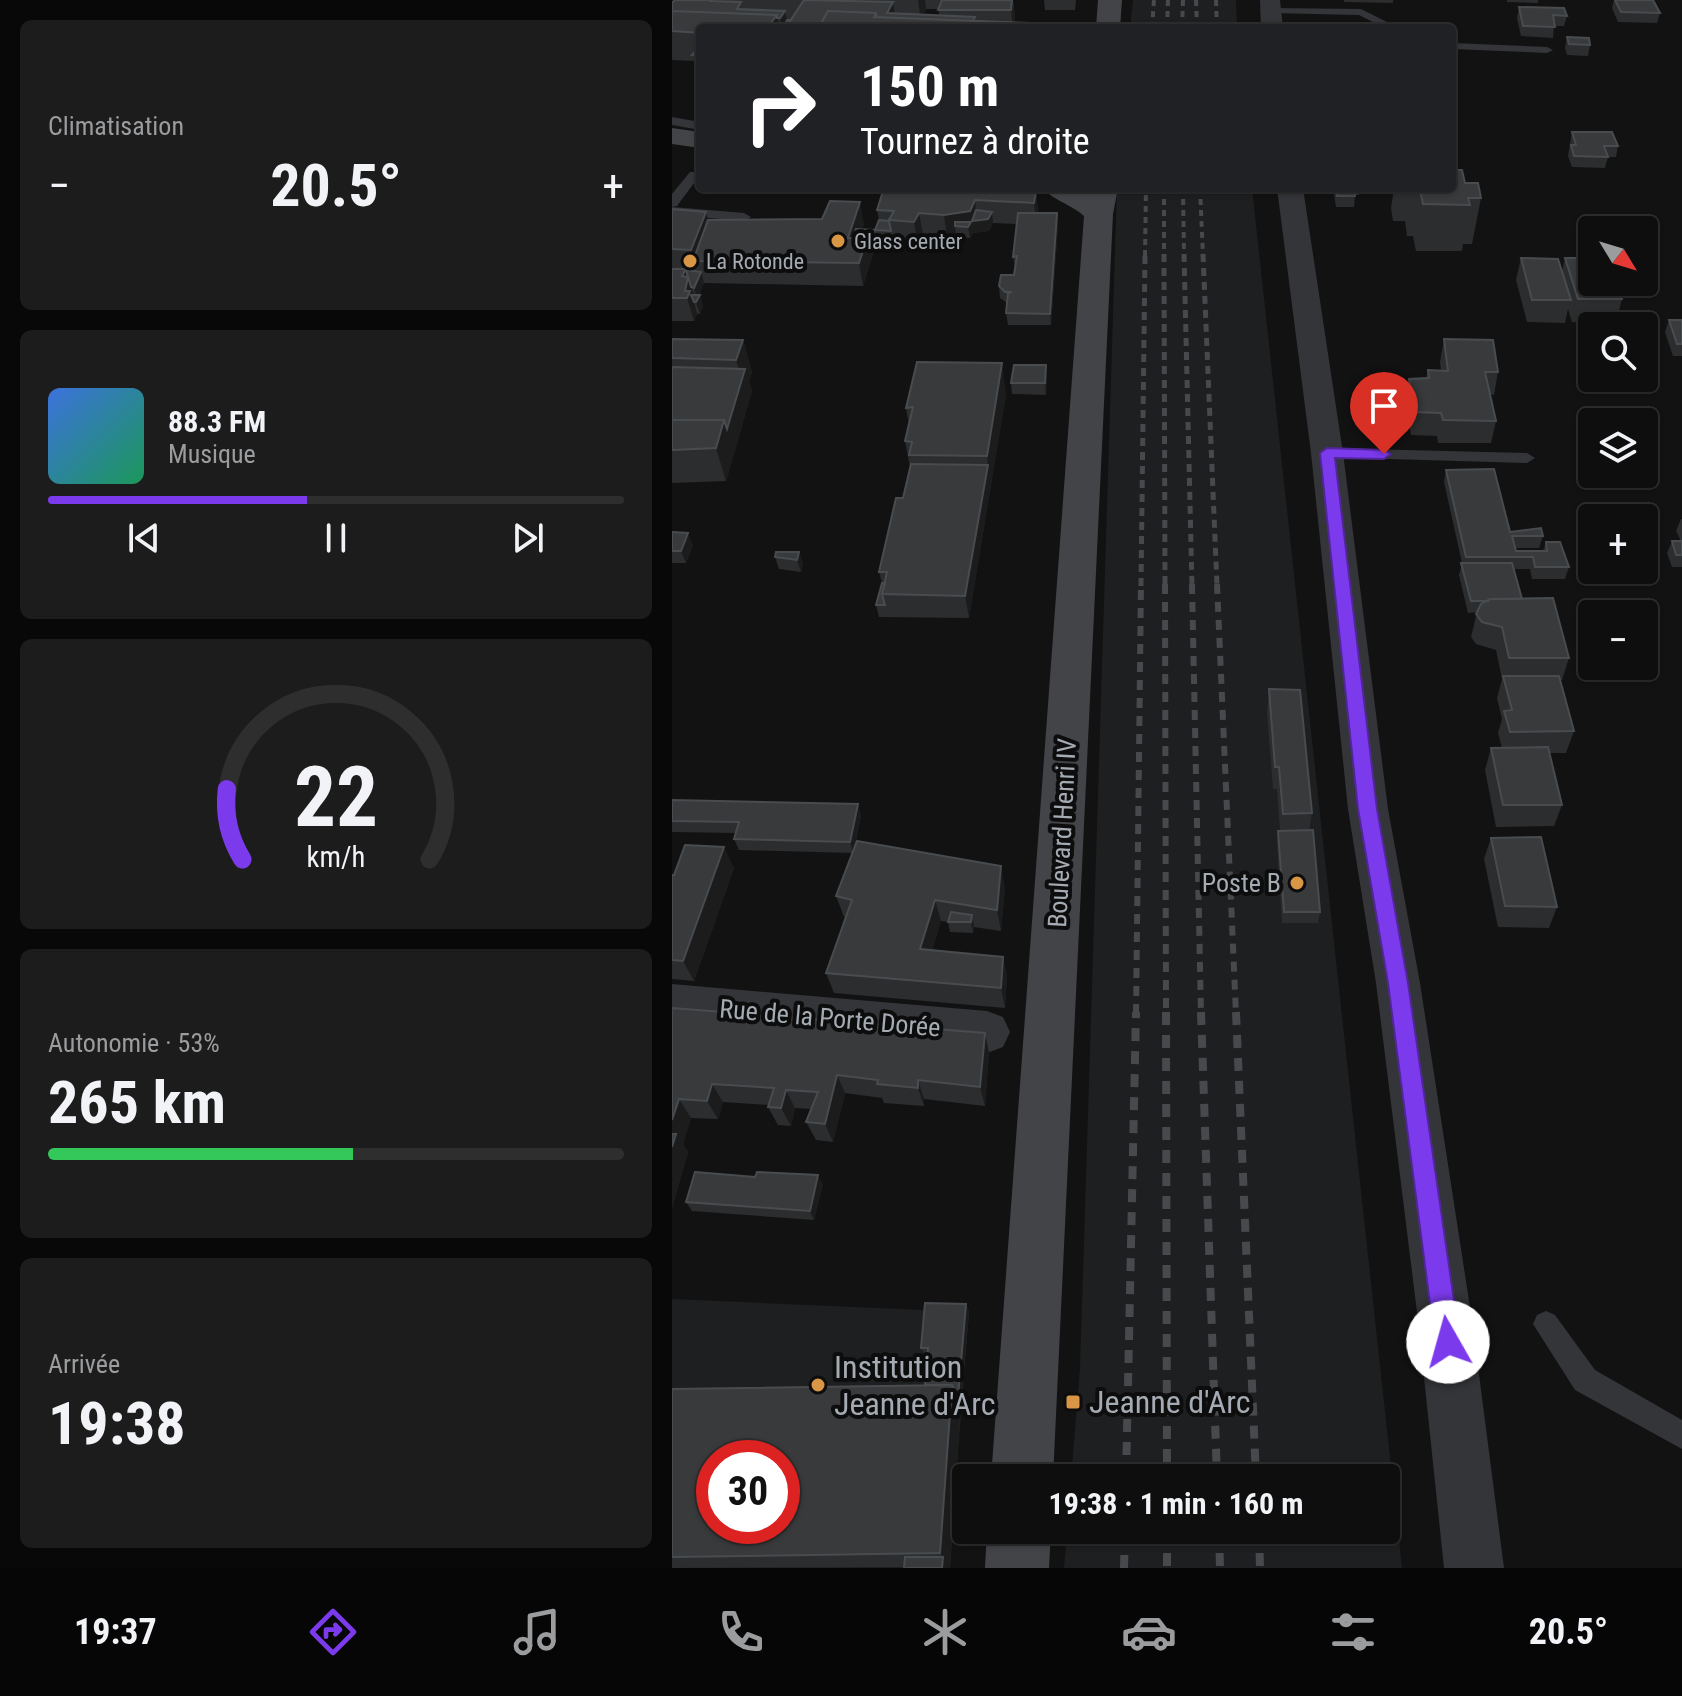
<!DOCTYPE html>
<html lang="fr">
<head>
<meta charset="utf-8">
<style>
  :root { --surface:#0e0e0e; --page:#1c1c1c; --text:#f1f3f6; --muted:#9b9c9e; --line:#2e2e2e; --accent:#7c3aed }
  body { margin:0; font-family:"Roboto Condensed",sans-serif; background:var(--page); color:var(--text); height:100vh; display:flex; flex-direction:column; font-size:30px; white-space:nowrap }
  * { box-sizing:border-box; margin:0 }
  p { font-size:26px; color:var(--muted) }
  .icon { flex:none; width:44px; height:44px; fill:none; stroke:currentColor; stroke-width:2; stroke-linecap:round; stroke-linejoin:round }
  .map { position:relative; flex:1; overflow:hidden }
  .panel { display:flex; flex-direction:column; gap:20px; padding:20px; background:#080808; width:672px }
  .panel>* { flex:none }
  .banner { position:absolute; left:24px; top:24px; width:760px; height:168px; border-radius:8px; box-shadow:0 2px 6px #0004,0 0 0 2px var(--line); background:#202124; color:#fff; overflow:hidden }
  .needle { width:52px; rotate:128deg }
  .buttons { position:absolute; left:906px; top:216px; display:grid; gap:16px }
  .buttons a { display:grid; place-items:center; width:80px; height:80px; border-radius:8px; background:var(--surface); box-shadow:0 2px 6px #0004,0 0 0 2px var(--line); font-size:40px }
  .speed { position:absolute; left:24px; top:1440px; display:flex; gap:16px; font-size:40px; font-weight:700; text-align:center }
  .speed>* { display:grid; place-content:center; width:104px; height:104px; border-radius:50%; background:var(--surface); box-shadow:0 2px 6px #0004,0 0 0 2px var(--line); line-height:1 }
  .speed .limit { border:12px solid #d22; background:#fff; color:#111 }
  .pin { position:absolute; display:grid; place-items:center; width:68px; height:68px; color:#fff; margin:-82px -34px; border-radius:50% 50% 50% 0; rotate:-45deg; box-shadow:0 0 8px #0007 }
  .pin .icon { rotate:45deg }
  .me { position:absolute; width:88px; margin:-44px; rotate:353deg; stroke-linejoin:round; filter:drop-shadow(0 0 6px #0008) }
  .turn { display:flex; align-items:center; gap:28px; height:168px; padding:0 32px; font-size:36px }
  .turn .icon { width:104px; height:104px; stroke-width:2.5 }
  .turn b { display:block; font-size:56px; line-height:68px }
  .big { font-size:60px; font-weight:700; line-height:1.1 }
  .panel .widget { flex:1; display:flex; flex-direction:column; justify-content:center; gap:12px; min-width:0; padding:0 28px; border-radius:12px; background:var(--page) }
  .panel .dial { align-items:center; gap:0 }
  .dial svg { height:208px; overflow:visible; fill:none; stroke:var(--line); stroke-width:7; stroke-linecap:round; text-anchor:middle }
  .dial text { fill:var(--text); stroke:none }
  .song { display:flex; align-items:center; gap:24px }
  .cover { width:96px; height:96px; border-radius:12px; background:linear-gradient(135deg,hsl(220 70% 55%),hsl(150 70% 35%)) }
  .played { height:8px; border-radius:4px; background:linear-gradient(90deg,var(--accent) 45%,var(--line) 45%) }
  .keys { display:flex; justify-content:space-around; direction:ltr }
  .heat { display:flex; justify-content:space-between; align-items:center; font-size:44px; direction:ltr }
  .charge { height:12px; border-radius:6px; background:linear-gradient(90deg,#34c759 53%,var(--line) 0) }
  .trip { position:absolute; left:280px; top:1464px; width:448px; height:80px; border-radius:8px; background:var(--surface); box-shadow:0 2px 6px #0004,0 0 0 2px var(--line); font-weight:700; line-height:80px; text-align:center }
  .menu { display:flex; height:128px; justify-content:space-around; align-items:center; background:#060606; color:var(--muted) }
  .menu .icon { width:56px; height:56px }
  .menu .selected { color:var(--accent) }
  .menu b { font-size:36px; color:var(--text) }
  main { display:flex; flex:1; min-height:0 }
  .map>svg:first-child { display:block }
  .built { fill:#1e1f20; fill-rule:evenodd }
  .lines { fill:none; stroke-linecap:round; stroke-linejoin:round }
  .lane { fill:#343538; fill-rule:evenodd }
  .street { fill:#343538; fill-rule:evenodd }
  .secondary { fill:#424448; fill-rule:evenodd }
  .rail-far3 { stroke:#47494d; stroke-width:4; stroke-dasharray:6 5; stroke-linecap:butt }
  .rail-far2 { stroke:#47494d; stroke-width:5; stroke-dasharray:8 6; stroke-linecap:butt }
  .rail-far1 { stroke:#47494d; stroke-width:6; stroke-dasharray:10 8; stroke-linecap:butt }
  .rail { stroke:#47494d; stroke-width:8; stroke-dasharray:13 10; stroke-linecap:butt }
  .wall { fill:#2b2d2e; fill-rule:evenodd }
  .shaded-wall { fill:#1c1c1d }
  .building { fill:#383a3c; stroke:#494c4f; stroke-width:2; fill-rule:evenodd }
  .route { fill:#7c3aed; stroke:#51269a; stroke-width:2 }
  .poi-dot { fill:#d99745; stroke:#0d0d0e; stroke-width:3 }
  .labels { text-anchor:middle; stroke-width:8; stroke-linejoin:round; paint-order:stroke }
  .far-poi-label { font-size:22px; fill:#a5abb2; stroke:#0d0d0e; text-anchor:start }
  .street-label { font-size:26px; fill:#a5abb2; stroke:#0d0d0e }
  .poi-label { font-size:26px; fill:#a5abb2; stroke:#0d0d0e; text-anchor:end }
  .near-poi-label { font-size:32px; fill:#a5abb2; stroke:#0d0d0e; text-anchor:start }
</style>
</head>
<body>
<main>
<section class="panel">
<div class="widget"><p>Climatisation</p>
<div class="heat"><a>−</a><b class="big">20.5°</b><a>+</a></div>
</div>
<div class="widget">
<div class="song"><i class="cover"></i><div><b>88.3 FM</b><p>Musique</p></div></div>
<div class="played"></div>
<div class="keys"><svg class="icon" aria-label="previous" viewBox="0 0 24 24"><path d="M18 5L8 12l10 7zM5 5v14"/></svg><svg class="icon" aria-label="pause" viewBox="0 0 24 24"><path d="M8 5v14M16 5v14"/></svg><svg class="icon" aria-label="next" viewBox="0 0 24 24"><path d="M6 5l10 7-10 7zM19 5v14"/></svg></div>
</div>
<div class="widget dial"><svg viewBox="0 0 100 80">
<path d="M14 69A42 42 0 1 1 86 69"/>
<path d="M14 69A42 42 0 0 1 8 42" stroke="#7c3aed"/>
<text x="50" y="56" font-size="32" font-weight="700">22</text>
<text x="50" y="72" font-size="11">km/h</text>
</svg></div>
<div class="widget"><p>Autonomie · 53%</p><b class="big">265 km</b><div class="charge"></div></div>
<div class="widget"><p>Arrivée</p><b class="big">19:38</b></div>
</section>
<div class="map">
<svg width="1010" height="1568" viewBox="0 0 1010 1568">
  <rect width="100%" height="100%" fill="#121213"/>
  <!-- built -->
  <path class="built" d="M461,0H564L565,28H458Z
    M445,188H580L730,1568H392L395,1530H714V1478H399L408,1368Z
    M0,1299L297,1312L277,1568H0ZM42,1458H110V1526H42Z"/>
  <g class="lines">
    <!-- lane -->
    <path class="lane" d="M594,8L689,9L727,28H713L687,15L598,13L594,12Z
      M780,43L875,47L881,50L875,53L780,49Z
      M0,117L28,122V130L0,125Z
      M18,172H26L28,175L5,206L0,207V194Z
      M0,207L72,213L79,217L72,221L0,215Z
      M655,448L855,453L863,458L855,463L649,457L647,453Z
      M874,1311L883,1315L923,1370L1010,1420V1449L903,1390L861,1324L865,1315Z"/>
    <!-- street -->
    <path class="street" d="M588,0H608L611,28H589Z
      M605,188H631L671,453L716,809L748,983L800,1320L832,1568H772L746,1320L704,983L676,809L639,453Z
      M0,984L315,1011L331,1017L338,1032L331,1047L315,1053L0,1024Z"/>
    <!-- secondary -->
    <path class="secondary" d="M426,0H450L448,28H424Z
      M0,128L28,132V148L0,144Z
      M371,188H409L417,191L418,188H446L441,214L381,1478H319L412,216C400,205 379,199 371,188Z
      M315,1530H379L377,1568H313Z"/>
    <!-- rail-far3 -->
    <path class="rail-far3" d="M524,0L525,28
      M544,0L545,28
      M480,28L482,0
      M495,28L496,0
      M510,28L511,0
      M492,188V256
      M511,188L512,256
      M528,188L531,256
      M473,256L474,188"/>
    <!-- rail-far2 -->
    <path class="rail-far2" d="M492,254L493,586
      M512,254L520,586
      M531,254L545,586
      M469,586L473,254"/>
    <!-- rail-far1 -->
    <path class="rail-far1" d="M493,584L494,1014
      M520,584L529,1014
      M545,584L564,1014
      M464,1014L469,584"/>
    <!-- rail -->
    <path class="rail" d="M494,1012L495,1478
      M529,1012L545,1478
      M564,1012L584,1478
      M454,1478L464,1012
      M495,1530V1568
      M547,1530L548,1568
      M587,1530L588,1568
      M452,1568L453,1530"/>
  </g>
  <!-- wall -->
  <path class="wall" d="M3,0H341L343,17L342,22L358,23L359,28H28V84L22,61L0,60V3ZM254,9H267V15H251Z
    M372,0H404L403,10H373Z
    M672,0H721V3L672,2Z
    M835,0H866V3L835,2Z
    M942,0H981L988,13L985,23L946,22L940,8Z
    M847,7L895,16L892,26H882L881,38L849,36L845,18Z
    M895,37L918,45L916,56L895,55L893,48Z
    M900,132L946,146L944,157H936L933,168L900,167L896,156Z
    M793,183L809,198L800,244H791L790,251H744L741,236H735L733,221H721L719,208L722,188H780Z
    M661,188H688L687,195H683L682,207H664Z
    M364,191L366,213H385L386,225L379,325H336L334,313L335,303L328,298L327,286L342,275L343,268L341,257L345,224L321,223L317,231L301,233L298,238L285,237L284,235L275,237L251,235L246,245L205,241L191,286L32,283L27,295L31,306L28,314H25L22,321H0V209L36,221L192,224L190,229L203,230L207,220L205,210Z
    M849,258L890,271L893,258L950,299L944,322H900L896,309L893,323L855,322L844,280Z
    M997,320H1010V356H1001L993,332Z
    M0,339L71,340L80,372L77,382L80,391L54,481L0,483Z
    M772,339L826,372L822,395L818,394L824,421L819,443H766L765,436L739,435L733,401L737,379L754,378L756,370H769L768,362Z
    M375,377L374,395L340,394L339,383Z
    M334,394L297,618L207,617L204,605L210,583L207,572L231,498L238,467L233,441L237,425L234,408Z
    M774,470L838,532L871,536L867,548H843L844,551H871L874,542L897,567L893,579H860L858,569H842L850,599L897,658L890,680H888L902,731L894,753H877L890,805L882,826L824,827L813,770L819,748H830L826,733L830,719L825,698L830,679L824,650L804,644L799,637L805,612L796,613L787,575L790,563L772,482Z
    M1009,519H1010V567H1000L995,553L1000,541H1007L1008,539L1004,531Z
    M0,532L21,545L14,563H0Z
    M127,552L131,564L129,572L107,569L103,557Z
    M597,689L640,813L637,831L648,912L646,923H610L605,842L606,831H608L605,789H601L595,712Z
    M0,800L186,804L189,816L183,845L333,888L329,931L302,927L301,933L278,932L276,922L269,921L260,950L331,957L335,977L333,1008L162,993L154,973L174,918L172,917L164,896L180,853L67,850L62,839L64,833L0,832Z
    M819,838L885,907L877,928L826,927L812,859Z
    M62,868L22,981L0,979V875Z
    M0,1008L313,1033L317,1053L313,1106L252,1099V1106L212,1103L210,1098L173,1093L161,1142L144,1140L134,1122L139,1109L123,1108L119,1126L106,1125L96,1107L97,1105L51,1102L46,1119L19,1118L11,1144L16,1152L0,1208Z
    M151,1184L142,1220L20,1211L14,1202Z
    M294,1304L297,1312L289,1403L278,1568L232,1567L0,1568V1389L253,1385L255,1355H253L249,1348Z"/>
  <!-- shaded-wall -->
  <path class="shaded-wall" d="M246,0H253L254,9L249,21Z
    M340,0L343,17L341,28L339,10Z
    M221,2L224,22L215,13Z
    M113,11L117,28H110L108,18Z
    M105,15L107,28H95Z
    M364,191L366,213L364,224L362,203Z
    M303,200L305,220L320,212L321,223L317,231L301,233L298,238L296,227L283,226L284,235L275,237L272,215Z
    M188,202L192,224L184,249L176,238Z
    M34,212L42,243L22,261L19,250Z
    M247,213L251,235L246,245L242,222Z
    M385,213L386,225L379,325L378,314Z
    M203,230L205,241L191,286L187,263L195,238Z
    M14,269L23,299L22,302L25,314L22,321L13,291L10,276Z
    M29,272L32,283L25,299L22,288Z
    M28,295L31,306L28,314L24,302Z
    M71,340L80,372L77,382L80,391L63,452L55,429L70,380L64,360Z
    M330,363L334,394L297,618L293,596L316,465L315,456Z
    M374,365L375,377L374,395L373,383Z
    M52,420L63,452L54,481L44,448Z
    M16,533L21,545L14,563L9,551Z
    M127,552L131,564L129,572L125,560Z
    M186,804L189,816L181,853L178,842Z
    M52,847L62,868L22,981L11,961Z
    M329,866L333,888L329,931L325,910Z
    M263,900L269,921L254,969L248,949Z
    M300,915L302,926L301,933L299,922Z
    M331,957L335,977L333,1008L329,988Z
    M313,1033L317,1053L313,1106L308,1087Z
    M165,1075L173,1093L161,1142L153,1124Z
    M246,1080L252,1099V1106L246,1088Z
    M40,1084L51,1102L46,1119L35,1101Z
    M114,1090L123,1108L119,1126L109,1108Z
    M7,1099L19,1118L11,1144L16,1152L0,1208V1120Z
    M146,1175L151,1184L142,1220L138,1211Z
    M294,1304L297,1312L289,1403L278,1566L268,1553L280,1385Z
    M271,1557L278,1566V1568H270Z"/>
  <!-- building -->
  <path class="building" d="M3,0H40L39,1L69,2L65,9L113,11L108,18H105V15L0,11V3Z
    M132,0L221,2L215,13L303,17L301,21L205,17L204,13L156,11L148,26L116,24Z
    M270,0H340L339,10H266Z
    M943,0H981L988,13L949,12Z
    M847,7L892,8L895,16L881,15L883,27L851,26Z
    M0,11L105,15L95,28H28V33L0,31Z
    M156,11L204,13L202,17L358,23L357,28H146Z
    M115,20H119L116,24L117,28H111Z
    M895,37L917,38L918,45L897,44Z
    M28,46V56L20,55Z
    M900,132H940L946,146H932L936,157L902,156L899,145H904Z
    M780,170H790L793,183H806L809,198H796L798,205L751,204L748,190H742L741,188H780Z
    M212,188H322L364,191L362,203L303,200L298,211L272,215L247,213L242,222L217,220L222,211L205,210Z
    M664,188H682L683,196H665Z
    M158,201L188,202L176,238H195L187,263L21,261L36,220L150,219Z
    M0,209L34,212L19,250L0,249Z
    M304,210L320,212L316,219L300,221Z
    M346,213H385L378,314L334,313L336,293L340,292H333L327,286L329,275H342L345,256L341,257Z
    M207,220L217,221L219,231L203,230L197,249L195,238H181L184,229L203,230Z
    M283,222H299L296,227L283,226Z
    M849,258L886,259L899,300H860Z
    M893,258H920V282H945L950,299H906Z
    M0,269H14L10,276L16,277L13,291H18L15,298H0Z
    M14,270L29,272L22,288L19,287Z
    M19,295H28L24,302H22Z
    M997,320H1010V344H1005Z
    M0,339L71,340L64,360L0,358Z
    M772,339L821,340L826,372H813L824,421L771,420L769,413L742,412L737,379L757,378L756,370L776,371Z
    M245,362L330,363L315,456L237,455L240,442L233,441L241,407L234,408Z
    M342,365H374L373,383H339Z
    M0,367L73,369L55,429L52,420H0Z
    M0,420H52L44,448L0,450Z
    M239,464L316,465L293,596L210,594L215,572H207L224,498H231Z
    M822,469L838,532L869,528L871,536H840L844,551H875L874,542H888L897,567H863L861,557H794L774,470Z
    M0,532L16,533L9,551H0Z
    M1000,541H1010V555H1004Z
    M104,552H127L125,560L103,557Z
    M789,563H840L850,599H818L816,601H799Z
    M210,583H213L210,594L213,605H204Z
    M881,598L897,658H837L830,627L810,622L804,614L809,604L818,599Z
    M831,676H887L902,731L838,732L832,711L840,710Z
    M597,689L628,690L640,813L611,814L607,767H603Z
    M876,747L890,805H831L819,748Z
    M0,800L186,804L178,842L62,839L67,822L0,821Z
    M641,830L648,912H612L606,831Z
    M869,837L885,907L833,906L819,838Z
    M185,841L329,866L325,910L263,900L248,949L331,957L329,988L154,973L180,900L164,896Z
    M13,845L52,847L11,961L0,960V875H2Z
    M279,912L300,915L299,922H276Z
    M0,1008L313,1033L308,1087L246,1080V1088L205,1084L206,1080L165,1075L153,1124L134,1122L146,1092L114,1090L109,1108L96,1107L102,1088L40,1084L35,1101L7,1099L0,1120Z
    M0,1134H4L0,1147Z
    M23,1172L83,1177L85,1172L146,1175L138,1211L14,1202Z
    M253,1303L294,1304L286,1397L280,1385H253L256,1348H249Z
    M280,1385L268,1553L0,1557V1389ZM42,1458H110V1526H42Z
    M233,1557H271L270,1568H232Z"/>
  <!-- route -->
  <path class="route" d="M655,448L712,450L719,454L712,459L663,458L705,809L736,983L788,1342L784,1350L776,1354L767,1350L763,1342L716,983L686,809L648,453Z"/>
  <!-- markers -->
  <g class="poi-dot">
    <circle cx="166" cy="241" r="8"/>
    <circle cx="18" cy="261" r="8"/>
    <circle cx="625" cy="883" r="8"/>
    <circle cx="146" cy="1385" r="8"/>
    <rect x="393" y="1394" width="16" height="16" rx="4"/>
  </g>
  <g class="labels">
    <!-- far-poi labels -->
    <g class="far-poi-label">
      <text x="182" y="249">Glass center</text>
      <text x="34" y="269">La Rotonde</text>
    </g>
    <!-- street labels -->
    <g class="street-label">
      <text transform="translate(390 833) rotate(-87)" y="9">Boulevard Henri IV</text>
      <text transform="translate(158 1018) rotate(5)" y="9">Rue de la Porte Dorée</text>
    </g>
    <!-- poi labels -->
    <g class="poi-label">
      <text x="609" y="892">Poste B</text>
    </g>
    <!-- near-poi labels -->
    <g class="near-poi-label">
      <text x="162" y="1378">Institution<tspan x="162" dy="37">Jeanne d'Arc</tspan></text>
      <text x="417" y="1413">Jeanne d'Arc</text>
    </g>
  </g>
</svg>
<div class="buttons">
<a><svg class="needle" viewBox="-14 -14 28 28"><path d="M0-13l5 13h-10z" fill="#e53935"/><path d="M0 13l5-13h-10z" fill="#9b9c9e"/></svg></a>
<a><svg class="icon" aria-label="search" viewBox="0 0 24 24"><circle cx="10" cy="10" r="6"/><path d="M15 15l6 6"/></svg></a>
<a><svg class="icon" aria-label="layers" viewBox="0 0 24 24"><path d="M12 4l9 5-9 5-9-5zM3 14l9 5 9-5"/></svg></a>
<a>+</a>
<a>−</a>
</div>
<div class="speed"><div class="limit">30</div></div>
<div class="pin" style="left:712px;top:454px;background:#d93025"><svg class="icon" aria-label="arrive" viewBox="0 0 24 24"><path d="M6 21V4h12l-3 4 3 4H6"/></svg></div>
<svg class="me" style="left:776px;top:1342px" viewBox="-20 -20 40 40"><circle r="19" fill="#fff"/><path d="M0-13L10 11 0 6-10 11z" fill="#7c3aed"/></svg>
<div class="trip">19:38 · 1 min · 160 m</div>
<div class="banner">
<div class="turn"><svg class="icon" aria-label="right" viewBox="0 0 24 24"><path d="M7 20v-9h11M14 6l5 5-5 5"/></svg><div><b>150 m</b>Tournez à droite</div></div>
</div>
</div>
</main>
<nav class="menu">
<b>19:37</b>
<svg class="icon selected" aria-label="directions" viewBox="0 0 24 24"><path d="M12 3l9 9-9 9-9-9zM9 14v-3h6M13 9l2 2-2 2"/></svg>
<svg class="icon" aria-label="music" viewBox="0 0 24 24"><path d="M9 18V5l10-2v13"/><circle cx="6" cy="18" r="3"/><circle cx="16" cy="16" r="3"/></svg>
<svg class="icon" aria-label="phone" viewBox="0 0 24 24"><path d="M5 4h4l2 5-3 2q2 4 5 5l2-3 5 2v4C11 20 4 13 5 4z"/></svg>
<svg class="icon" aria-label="climate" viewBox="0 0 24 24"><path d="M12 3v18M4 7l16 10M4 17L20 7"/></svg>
<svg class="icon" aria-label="car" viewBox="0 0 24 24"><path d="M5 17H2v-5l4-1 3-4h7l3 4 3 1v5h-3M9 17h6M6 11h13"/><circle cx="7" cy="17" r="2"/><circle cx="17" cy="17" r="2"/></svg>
<svg class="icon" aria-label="filters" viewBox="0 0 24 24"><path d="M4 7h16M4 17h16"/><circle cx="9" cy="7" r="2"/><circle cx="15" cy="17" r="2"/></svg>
<b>20.5°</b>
</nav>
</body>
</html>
